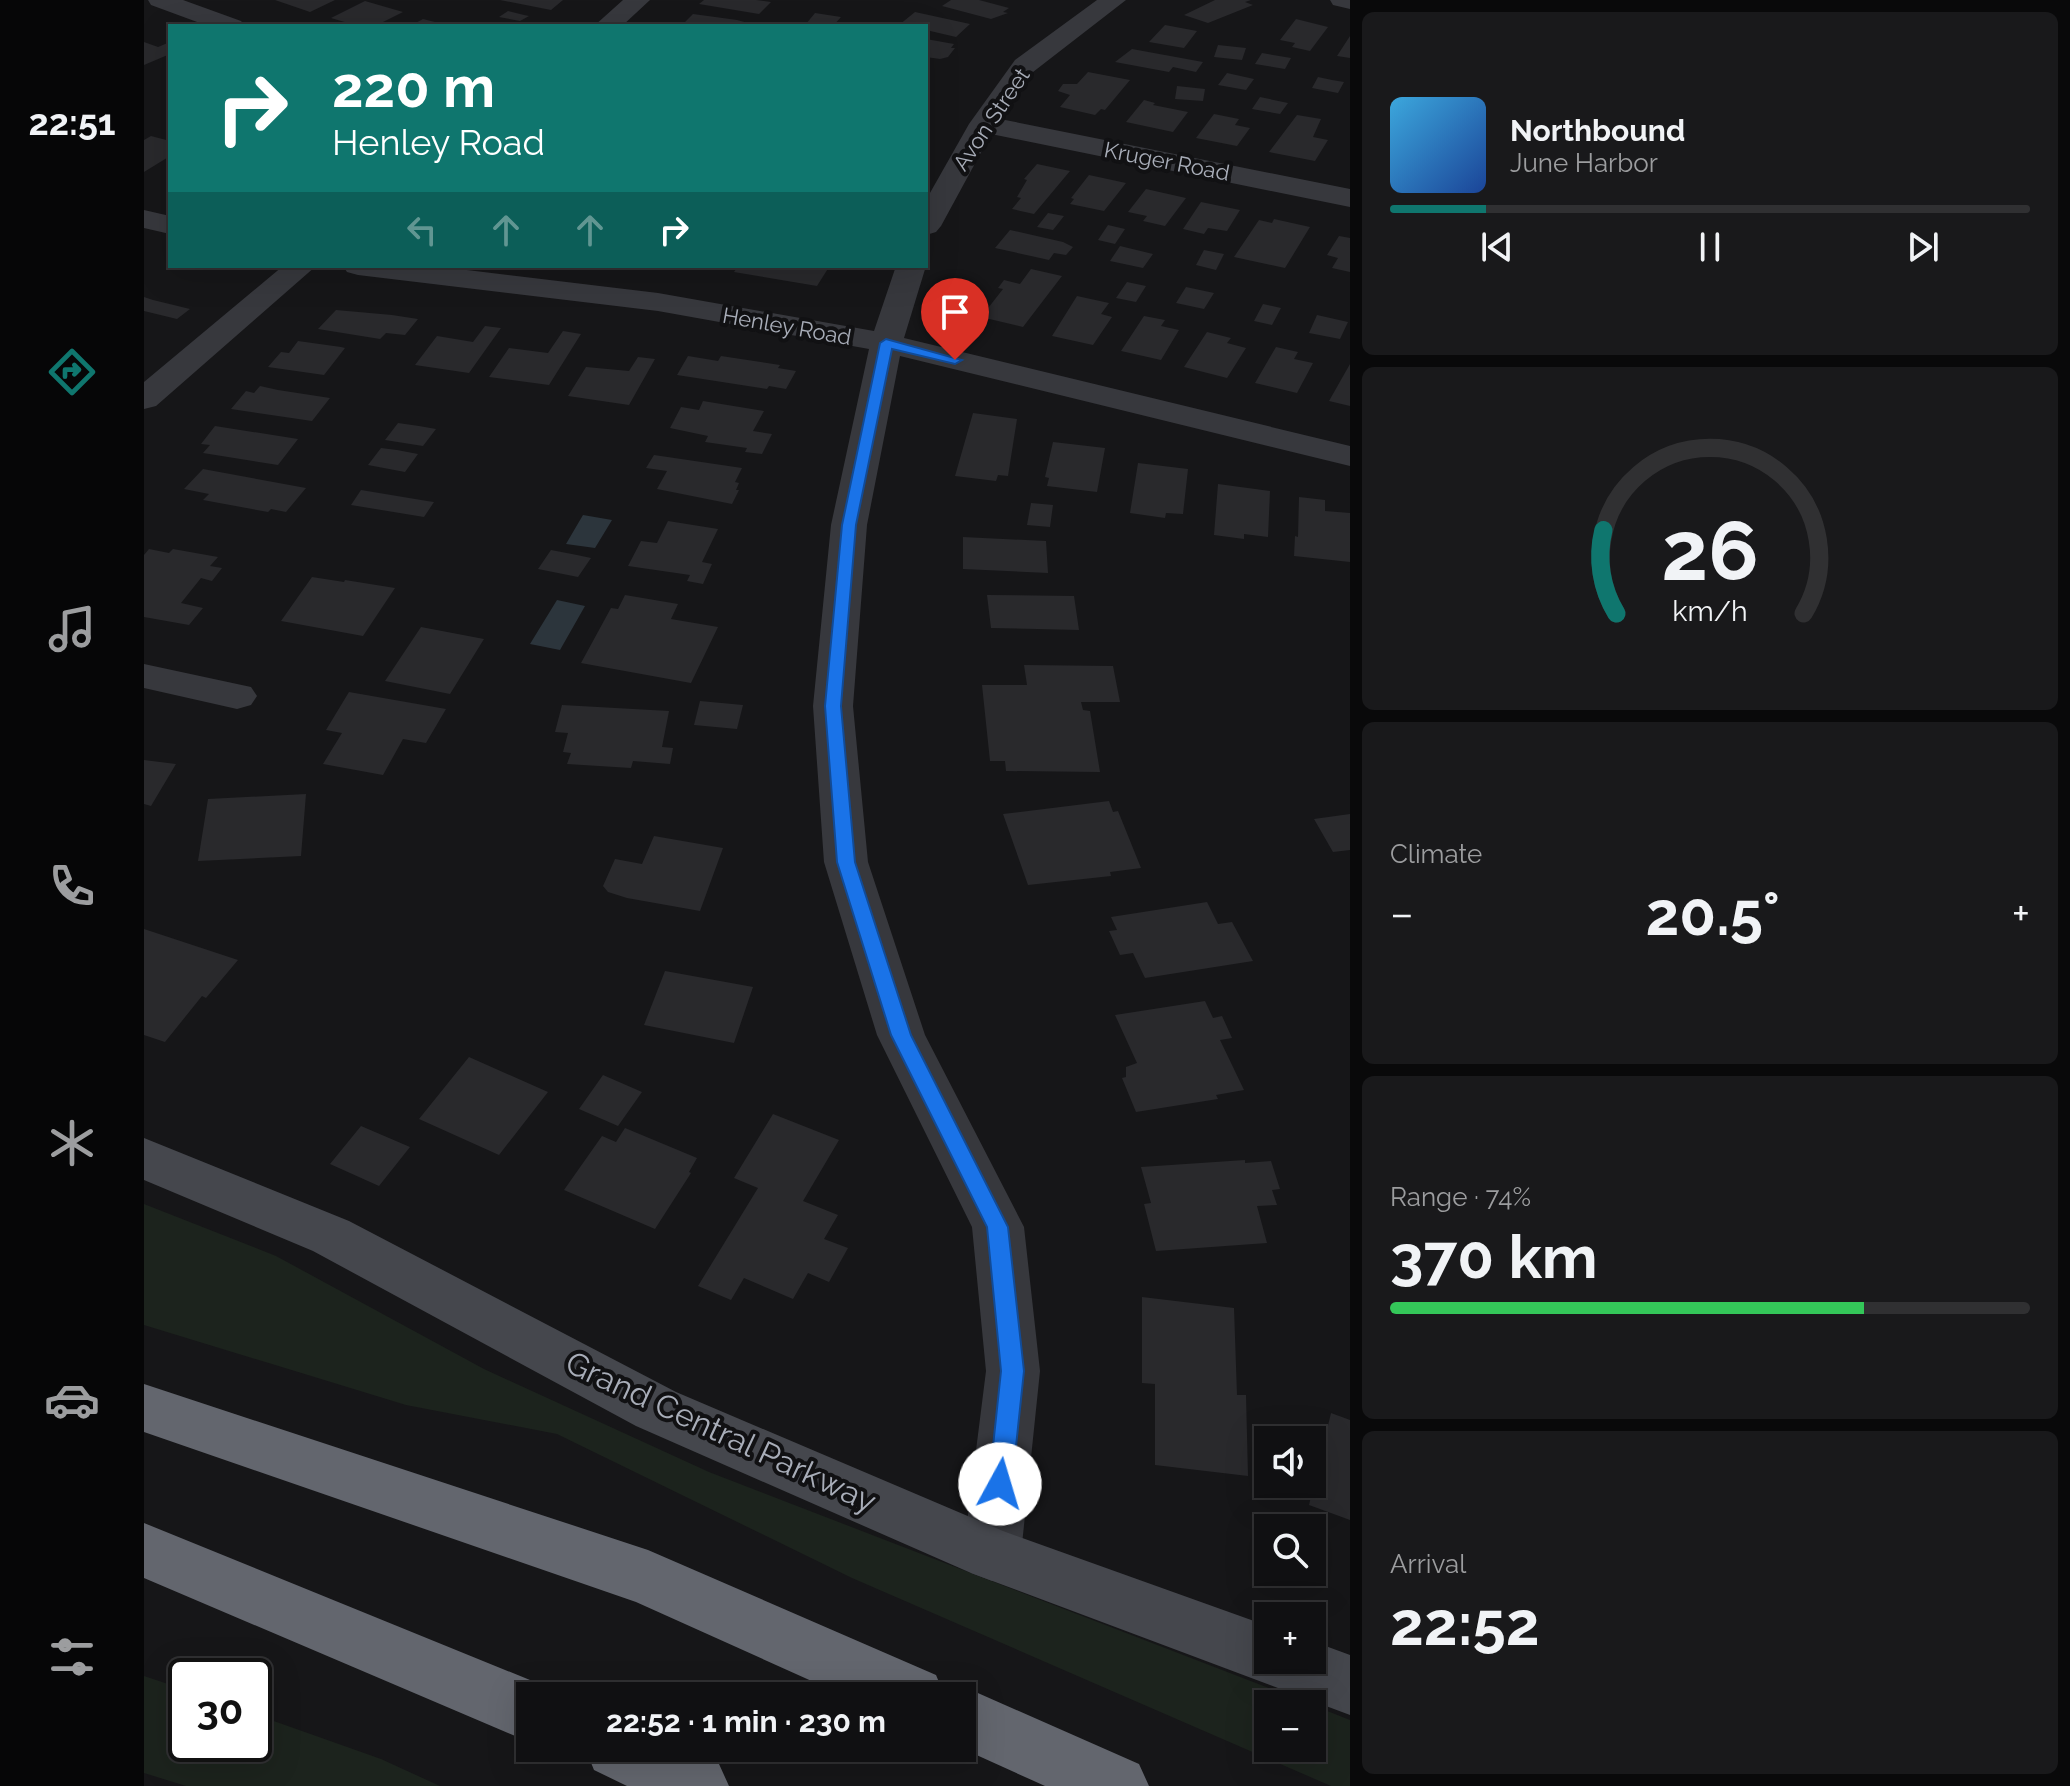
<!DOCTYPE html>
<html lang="en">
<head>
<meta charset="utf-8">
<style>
  :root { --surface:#101012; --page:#19191b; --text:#f1f3f6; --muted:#9c9d9f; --line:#303032; --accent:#0f766e }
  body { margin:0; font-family:Raleway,sans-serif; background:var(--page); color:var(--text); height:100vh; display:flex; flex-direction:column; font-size:30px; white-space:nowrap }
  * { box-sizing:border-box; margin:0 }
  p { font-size:26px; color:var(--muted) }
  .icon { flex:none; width:44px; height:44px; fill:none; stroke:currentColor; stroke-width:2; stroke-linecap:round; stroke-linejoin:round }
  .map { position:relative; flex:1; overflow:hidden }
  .sheet { display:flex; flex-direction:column; gap:12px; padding:12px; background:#09090a; width:720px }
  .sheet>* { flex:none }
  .top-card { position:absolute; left:24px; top:24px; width:760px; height:244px; border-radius:0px; box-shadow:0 8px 32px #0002,0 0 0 2px var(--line); background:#0f766e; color:#fff; overflow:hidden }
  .buttons { position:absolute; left:1110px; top:1426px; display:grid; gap:16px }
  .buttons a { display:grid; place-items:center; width:72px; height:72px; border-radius:0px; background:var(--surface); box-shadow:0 8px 32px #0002,0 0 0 2px var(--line); font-size:40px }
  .speed { position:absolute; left:24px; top:1658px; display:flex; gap:16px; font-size:40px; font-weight:700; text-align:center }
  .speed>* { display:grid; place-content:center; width:104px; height:104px; border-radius:50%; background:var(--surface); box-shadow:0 8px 32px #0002,0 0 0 2px var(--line); line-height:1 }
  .speed .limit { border:4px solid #111; border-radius:12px; background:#fff; color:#111 }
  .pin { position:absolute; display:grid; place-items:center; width:68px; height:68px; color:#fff; margin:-82px -34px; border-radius:50% 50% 50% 0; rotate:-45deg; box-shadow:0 0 8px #0007 }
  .pin .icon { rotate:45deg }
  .me { position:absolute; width:88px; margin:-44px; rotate:6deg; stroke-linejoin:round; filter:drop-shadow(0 0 6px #0008) }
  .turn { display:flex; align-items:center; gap:28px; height:168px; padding:0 32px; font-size:36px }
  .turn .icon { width:104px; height:104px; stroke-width:2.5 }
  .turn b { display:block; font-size:56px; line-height:68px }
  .lanes { display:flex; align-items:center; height:76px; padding:0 32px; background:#0003; justify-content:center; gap:40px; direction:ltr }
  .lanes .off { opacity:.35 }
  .big { font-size:60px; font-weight:700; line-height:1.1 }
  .sheet .widget { flex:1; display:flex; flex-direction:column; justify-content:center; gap:12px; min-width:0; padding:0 28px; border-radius:12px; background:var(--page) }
  .sheet .dial { align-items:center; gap:0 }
  .dial svg { height:208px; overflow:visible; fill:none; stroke:var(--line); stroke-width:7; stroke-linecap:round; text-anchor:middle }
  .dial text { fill:var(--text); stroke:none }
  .song { display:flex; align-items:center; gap:24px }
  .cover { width:96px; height:96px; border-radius:12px; background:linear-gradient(135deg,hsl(200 70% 55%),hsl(220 70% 35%)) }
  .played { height:8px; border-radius:4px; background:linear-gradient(90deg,var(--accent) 15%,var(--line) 15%) }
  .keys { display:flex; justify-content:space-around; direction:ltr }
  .heat { display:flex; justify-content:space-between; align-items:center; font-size:44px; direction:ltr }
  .charge { height:12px; border-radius:6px; background:linear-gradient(90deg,#34c759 74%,var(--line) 0) }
  .trip { position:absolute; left:372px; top:1682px; width:460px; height:80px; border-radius:0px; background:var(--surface); box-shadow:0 8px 32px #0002,0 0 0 2px var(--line); font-weight:700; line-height:80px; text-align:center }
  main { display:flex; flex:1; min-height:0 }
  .tabs { display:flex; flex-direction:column; width:144px; justify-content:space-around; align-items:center; background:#060607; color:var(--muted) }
  .tabs .icon { width:56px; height:56px }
  .tabs .selected { color:var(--accent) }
  .tabs b { font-size:36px; color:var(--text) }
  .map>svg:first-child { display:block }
  .green { fill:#1c231d }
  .water { fill:#2c353c }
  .building { fill:#29292c }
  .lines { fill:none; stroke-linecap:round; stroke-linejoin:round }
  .minor { fill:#37383d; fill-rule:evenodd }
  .secondary { fill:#45474d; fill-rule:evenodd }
  .motorway { fill:#63666e; fill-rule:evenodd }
  .route { fill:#1a73e8; stroke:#114b97; stroke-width:2 }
  .labels { text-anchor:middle; stroke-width:8; stroke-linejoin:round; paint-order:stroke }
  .far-street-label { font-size:22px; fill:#a8adb8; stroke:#111113 }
  .near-street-label { font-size:32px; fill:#a8adb8; stroke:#111113 }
</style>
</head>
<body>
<main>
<nav class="tabs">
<b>22:51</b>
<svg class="icon selected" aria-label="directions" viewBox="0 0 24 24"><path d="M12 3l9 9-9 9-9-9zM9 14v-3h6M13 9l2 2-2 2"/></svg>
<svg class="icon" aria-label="music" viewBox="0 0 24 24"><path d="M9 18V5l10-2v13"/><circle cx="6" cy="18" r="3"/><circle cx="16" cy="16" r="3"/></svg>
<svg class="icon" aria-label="phone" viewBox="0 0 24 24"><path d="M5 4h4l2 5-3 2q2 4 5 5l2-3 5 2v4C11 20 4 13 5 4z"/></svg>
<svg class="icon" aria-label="climate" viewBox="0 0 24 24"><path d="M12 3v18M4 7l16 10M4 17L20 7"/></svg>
<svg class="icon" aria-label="car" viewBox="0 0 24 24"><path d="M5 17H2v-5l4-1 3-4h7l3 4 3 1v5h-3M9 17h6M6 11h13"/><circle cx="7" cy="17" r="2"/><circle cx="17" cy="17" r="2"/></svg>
<svg class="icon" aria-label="filters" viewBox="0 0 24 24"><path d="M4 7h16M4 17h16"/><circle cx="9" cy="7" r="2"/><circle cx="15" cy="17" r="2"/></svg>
</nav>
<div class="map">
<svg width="1206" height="1786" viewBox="0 0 1206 1786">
  <rect width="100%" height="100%" fill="#161618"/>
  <!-- green -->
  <path class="green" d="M0,1204L132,1256L340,1369L565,1472L1166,1704H1124V1748H1168V1705L1206,1720V1786H1187L708,1578L413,1434L262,1405L0,1325Z
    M0,1676L42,1690V1744H110V1714L237,1759L296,1786H42L0,1773Z"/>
  <!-- water -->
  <path class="water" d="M439,515L468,520L451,548L422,544Z
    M413,600L441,606L416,650L386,644Z"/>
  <!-- building -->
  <path class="building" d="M131,0H191L166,12Z
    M356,0H419L407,10Z
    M560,0H612L627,2L615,14L555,4Z
    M807,0H835L865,8L859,12L864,13L847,19L798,6Z
    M1071,0H1107L1101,2L1109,5L1064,23L1040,15Z
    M221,1L259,12L231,26H214L187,18Z
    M364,11L380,15L385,16L376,21L355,17Z
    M771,12L826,24L812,37L782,30V26L755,25Z
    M671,13L697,17L689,26L662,24Z
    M549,14L593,20L615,26H537Z
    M279,19L303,25V26H266Z
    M1152,19L1184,27L1166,51L1148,47L1151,43L1136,40Z
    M1021,25L1053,31L1040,48L1005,42Z
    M1206,36V58L1193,56Z
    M782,39L810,44L807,48H811L804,57L796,59L782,57Z
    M0,42L14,47L26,42V54L0,65Z
    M1074,45L1102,48L1098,60L1070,57Z
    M988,49L1059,62L1052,72L1029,67L1025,72L971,62Z
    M1118,53L1147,58L1141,69L1111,64Z
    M944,72L986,80L961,110L957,109L951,115L916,107L926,95L914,91L919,84H933Z
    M1083,73L1110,79L1102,90L1074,85Z
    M1174,77L1188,80L1200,82L1194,93L1168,88Z
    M1033,86L1061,89L1059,101L1031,99Z
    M1116,97L1144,103L1136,114L1108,109Z
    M1000,100L1011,103L1009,105L1044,112L1029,132L982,122Z
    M1070,114L1095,119L1091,125L1106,128L1093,146L1052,138Z
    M1153,115L1177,119L1169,137L1184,140L1171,161L1125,152Z
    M7,136L26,141V156L0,172V140Z
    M893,164L926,171L890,214L868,209L877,198L873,197L883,180L880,179Z
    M945,175L982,183L960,211L926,204L930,199L927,198Z
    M1002,189L1042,198L1021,226L999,221L1003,216L984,212Z
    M1057,202L1096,210L1083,231L1064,228L1060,234L1039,229Z
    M904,213L920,216L909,230L893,227Z
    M1130,219L1166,227L1141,268L1090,257L1115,220L1128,223Z
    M964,225L981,229L971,244L954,240Z
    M866,230L919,242L929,247L922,255L910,253L905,260L851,248Z
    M1195,236L1206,238V272L1188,268L1194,258L1183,255Z
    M976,246L1009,254L999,268L966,261Z
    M1060,250L1080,254L1072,270L1052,265Z
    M594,266H678L685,267L673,286L590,272Z
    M887,269L918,276L879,327L837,317L859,289L854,288L860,280L876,284Z
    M983,282L1002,286L992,302L972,298Z
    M1042,287L1070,293L1060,309L1032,303Z
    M933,296L965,303L957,314L968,317L949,345L908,336Z
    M0,297L9,300L46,309L33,319L0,311Z
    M1119,304L1137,308L1128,325L1110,321Z
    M192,310L248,315L274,319L261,335L242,333L236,339L174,329Z
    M1173,315L1204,322L1196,339L1165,333Z
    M1000,316L1021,320L1017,326L1035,330L1017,360L977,351Z
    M341,326L357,328L325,373L271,365L293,336L329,342Z
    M419,331L437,334L405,385L345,377L365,348L404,353Z
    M1063,332L1087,338L1083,343L1102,348L1083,378L1040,367Z
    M154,341L197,347L201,348L180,375L124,367L137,352L145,353Z
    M1132,347L1154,352L1150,359L1169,363L1153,393L1111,383Z
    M544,356L574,361L577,356L636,365L634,368L652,371L642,389L625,386L623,389L533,375Z
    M494,357L511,359L485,405L424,396L442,367L485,371Z
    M1206,364V406L1185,401Z
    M116,386L134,390L186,398L168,421L87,409L102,391L110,393Z
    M559,401L620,411L609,431L628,434L618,454L601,452L603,448L561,442L564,436L526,428L537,407L555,410Z
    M829,413L873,419L864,476L854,475L852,481L811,476Z
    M254,423L275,426L292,429L279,446L241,440Z
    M71,426L154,439L134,465L59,453L66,445L57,444Z
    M909,442L961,448L953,492L903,486L905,478L901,477Z
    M237,448L253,450L274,454L261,472L224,465Z
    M510,455L598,468L591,482L595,483L592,490H595L588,504L513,489L523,471L502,468Z
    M994,463L1044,469L1039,514L1022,513L1021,518L986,513Z
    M59,469L162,488L142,512L127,509L124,512L59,500L65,494L40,489Z
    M1074,484L1126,491L1124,537L1100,534V539L1070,535Z
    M217,490L283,501L290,502L280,517L207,505Z
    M1155,497L1181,500V511L1206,513V562L1150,556L1151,536L1154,537Z
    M887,503L909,505L906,527L883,525Z
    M524,521L574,529L558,562L568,564L559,584L543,581L546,575L484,566L497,541L513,543Z
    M819,537L902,541L904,573L819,569Z
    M5,549L25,553L29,549L74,557L66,566L78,568L68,581L57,578L37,603L59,608L45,625L0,617V555Z
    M407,550L433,555L447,558L434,577L394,569Z
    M168,577L200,582L201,580L251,588L219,636L137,621Z
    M481,595L534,604L527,619L574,627L547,683L437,663L467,608L474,609Z
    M843,595L930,596L935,630L847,628Z
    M277,627L340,639L306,694L241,681Z
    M880,665L969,666L976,702H937L939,710L946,711L956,772L862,771L861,761H846L838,685H883Z
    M205,692L302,709L282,743L259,739L239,775L179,764L198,733L182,730Z
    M556,701L599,705L593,729L550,725Z
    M418,705L525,711L518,747L529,748L526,764L489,761L487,768L423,764L427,753L419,752L424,733L411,732Z
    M0,760L32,764L7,806L0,804Z
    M162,794L157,856L54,861L64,799Z
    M965,801L969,812L974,811L997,868L966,872L967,876L884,885L859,814Z
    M1206,814V850L1189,852L1170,819Z
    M510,836L579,848L556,911L483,898L464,892L459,886L471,859L498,864Z
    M1063,902L1074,924L1088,922L1109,961L1001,978L989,953L976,955L965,931L973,930L967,917Z
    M0,929L94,960L62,998L58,996L21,1042L0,1035Z
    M521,971L609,987L590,1043L500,1025Z
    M1061,1001L1069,1018L1078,1016L1088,1038L1076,1040L1100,1090L1072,1095L1074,1099L992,1112L978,1078L982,1077V1067L993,1063L971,1015Z
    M325,1057L404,1092L355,1155L275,1119Z
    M459,1075L498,1092L474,1126L435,1109Z
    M629,1114L695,1140L659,1201L694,1215L680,1239L704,1248L685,1282L664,1273L649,1299L600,1278L587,1300L554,1286L614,1188L590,1178Z
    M217,1126L266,1147L235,1186L186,1164Z
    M481,1128L553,1158L545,1172L547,1173L511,1229L420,1190L458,1136L472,1142Z
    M1101,1160V1163L1127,1161L1136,1189L1128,1190L1133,1205L1113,1206L1123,1243L1012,1251L1000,1204L1007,1203L997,1167Z
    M998,1297L1090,1308L1093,1395H1102L1104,1476L1011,1465V1384L998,1383Z
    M1187,1413L1206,1420V1520L1165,1505Z"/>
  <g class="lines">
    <!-- minor -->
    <path class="minor" d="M4,0H39L97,21L101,26H64L7,5Z
      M479,0H506L478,26H450Z
      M953,0H982L889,72L856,119L1206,189V207L847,134L797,226L792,232L782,235V200L825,124L871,60Z
      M1186,0H1206V9L1189,5Z
      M0,210L26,216V234L0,228Z
      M139,266H172L12,406L0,409V382Z
      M199,266H290L514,293L730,331L752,266H782L760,338L1206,446V466L756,356L723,525L709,706L724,862L781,1035L880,1227L896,1371L877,1554L869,1573L848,1581L827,1573L819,1554L842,1371L828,1227L733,1035L680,862L669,706L687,525L725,349L514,311L214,275L203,272Z
      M0,664L107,687L113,696L107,705L93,709L0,688Z"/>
    <!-- secondary -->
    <path class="secondary" d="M0,1138L205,1221L532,1392L859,1531L1124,1626V1660H1168V1641L1206,1655V1715L827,1573L492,1426L169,1251L0,1180Z"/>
    <!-- motorway -->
    <path class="motorway" d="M0,1384L504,1550L792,1675L800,1694L818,1686L995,1764L1005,1786H901L817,1748L818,1696H701L492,1602L0,1432Z
      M0,1523L408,1689L411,1696H386V1742L364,1733L0,1578Z
      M441,1748H542L575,1764L585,1786H483L450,1770Z"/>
  </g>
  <!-- route -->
  <path class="route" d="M742,339L818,360L811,364L748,349L712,525L697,706L711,862L767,1035L864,1227L880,1371L868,1484L865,1491L856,1494L848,1491L845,1484L857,1371L843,1227L747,1035L693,862L681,706L698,525L736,343Z"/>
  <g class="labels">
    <!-- far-street labels -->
    <g class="far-street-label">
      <text transform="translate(847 119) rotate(-56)" y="8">Avon Street</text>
      <text transform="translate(1023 161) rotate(11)" y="8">Kruger Road</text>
      <text transform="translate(643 326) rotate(10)" y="8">Henley Road</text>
    </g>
    <!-- near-street labels -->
    <g class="near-street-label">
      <text transform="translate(577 1432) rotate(25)" y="11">Grand Central Parkway</text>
    </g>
  </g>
</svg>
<div class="buttons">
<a><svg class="icon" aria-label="sound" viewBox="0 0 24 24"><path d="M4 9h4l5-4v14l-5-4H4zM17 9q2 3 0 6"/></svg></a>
<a><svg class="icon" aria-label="search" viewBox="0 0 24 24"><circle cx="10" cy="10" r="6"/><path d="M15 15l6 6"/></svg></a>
<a>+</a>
<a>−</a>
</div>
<div class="speed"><div class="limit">30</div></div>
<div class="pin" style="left:811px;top:360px;background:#d93025"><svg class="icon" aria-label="arrive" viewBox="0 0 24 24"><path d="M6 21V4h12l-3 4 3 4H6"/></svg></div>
<svg class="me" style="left:856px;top:1484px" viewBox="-20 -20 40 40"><circle r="19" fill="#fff"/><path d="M0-13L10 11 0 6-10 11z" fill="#1a73e8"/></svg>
<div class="trip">22:52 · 1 min · 230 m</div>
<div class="top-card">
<div class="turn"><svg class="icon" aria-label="right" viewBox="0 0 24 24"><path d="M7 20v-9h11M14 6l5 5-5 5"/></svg><div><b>220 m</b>Henley Road</div></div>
<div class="lanes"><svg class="icon off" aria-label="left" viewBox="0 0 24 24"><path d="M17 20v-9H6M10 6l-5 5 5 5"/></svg><svg class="icon off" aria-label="ahead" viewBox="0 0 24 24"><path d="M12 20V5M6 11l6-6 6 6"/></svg><svg class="icon off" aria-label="ahead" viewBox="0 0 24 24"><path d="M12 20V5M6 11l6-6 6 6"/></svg><svg class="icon" aria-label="right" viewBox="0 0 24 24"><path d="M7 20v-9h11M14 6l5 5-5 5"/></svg></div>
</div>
</div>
<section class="sheet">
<div class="widget">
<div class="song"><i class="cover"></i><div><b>Northbound</b><p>June Harbor</p></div></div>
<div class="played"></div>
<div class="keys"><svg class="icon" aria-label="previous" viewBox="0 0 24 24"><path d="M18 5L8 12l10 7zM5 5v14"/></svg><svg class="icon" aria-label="pause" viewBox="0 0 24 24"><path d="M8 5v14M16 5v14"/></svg><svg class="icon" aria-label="next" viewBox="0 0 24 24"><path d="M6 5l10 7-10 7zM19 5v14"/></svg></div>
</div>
<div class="widget dial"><svg viewBox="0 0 100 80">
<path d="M14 69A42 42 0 1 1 86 69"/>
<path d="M14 69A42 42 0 0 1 9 37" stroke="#0f766e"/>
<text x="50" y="56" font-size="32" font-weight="700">26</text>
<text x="50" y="72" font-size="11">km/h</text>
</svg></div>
<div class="widget"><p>Climate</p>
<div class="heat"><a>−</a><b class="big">20.5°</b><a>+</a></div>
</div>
<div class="widget"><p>Range · 74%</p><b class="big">370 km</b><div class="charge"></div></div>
<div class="widget"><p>Arrival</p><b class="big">22:52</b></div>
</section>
</main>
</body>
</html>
